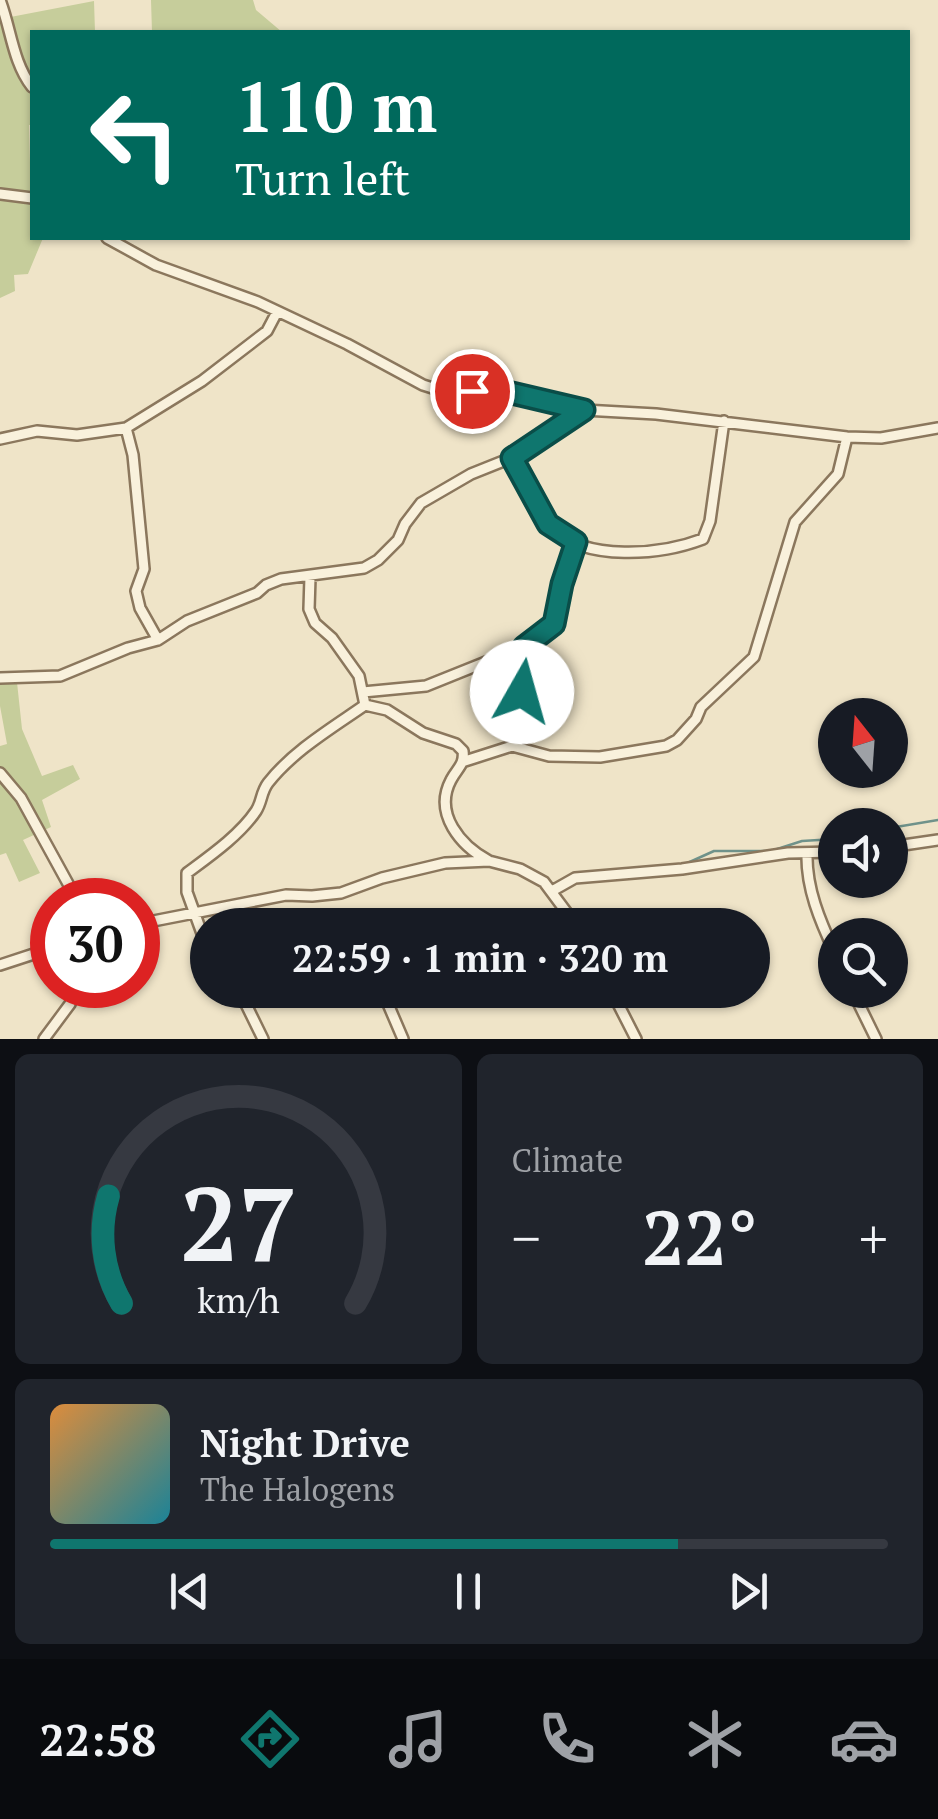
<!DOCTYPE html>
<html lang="en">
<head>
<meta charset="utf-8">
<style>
  :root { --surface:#171b24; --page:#20242c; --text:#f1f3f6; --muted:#9ea1a6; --line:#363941; --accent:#0f766e }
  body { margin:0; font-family:"PT Serif",serif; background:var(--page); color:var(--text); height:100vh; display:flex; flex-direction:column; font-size:38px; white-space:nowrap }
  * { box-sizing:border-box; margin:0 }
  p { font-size:32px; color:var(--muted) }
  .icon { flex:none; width:55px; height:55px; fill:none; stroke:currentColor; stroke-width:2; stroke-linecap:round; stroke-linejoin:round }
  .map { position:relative; height:1039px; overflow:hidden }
  .side { display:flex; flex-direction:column; gap:15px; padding:15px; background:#0d0f14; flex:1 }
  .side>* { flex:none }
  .banner { position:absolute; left:30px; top:30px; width:880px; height:210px; border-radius:0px; box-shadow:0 2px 8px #0004; background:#00695c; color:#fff; overflow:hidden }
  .needle { width:65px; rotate:343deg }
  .buttons { position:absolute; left:818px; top:698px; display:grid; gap:20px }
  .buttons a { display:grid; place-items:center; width:90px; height:90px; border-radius:50%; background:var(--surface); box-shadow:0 2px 8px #0004; font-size:50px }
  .speed { position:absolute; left:30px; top:878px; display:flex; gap:20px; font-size:50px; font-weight:700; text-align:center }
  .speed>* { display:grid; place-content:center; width:130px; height:130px; border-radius:50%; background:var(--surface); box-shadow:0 2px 8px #0004; line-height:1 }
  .speed .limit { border:15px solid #d22; background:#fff; color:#111 }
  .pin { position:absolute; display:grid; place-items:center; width:85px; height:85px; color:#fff; margin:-42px; border:5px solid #fff; border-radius:50%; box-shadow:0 2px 10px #0007 }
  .me { position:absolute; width:110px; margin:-55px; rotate:7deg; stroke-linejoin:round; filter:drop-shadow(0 0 8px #0008) }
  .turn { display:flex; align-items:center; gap:35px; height:210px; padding:0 40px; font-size:45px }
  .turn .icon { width:130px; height:130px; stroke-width:2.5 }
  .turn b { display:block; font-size:70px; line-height:85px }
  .big { font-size:75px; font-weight:700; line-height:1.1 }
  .side .card { flex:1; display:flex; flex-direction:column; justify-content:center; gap:15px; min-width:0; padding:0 35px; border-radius:15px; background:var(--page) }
  .side .dial { align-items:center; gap:0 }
  .dial svg { height:260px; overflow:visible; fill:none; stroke:var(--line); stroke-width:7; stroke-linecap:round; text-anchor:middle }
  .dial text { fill:var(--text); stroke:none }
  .song { display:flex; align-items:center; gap:30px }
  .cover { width:120px; height:120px; border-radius:15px; background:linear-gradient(135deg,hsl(30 70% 55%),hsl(190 70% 35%)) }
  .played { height:10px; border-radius:5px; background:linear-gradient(90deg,var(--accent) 75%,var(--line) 75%) }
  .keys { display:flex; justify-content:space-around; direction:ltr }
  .heat { display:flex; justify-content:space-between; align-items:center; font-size:55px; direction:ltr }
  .side .tiles { flex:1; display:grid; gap:15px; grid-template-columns:1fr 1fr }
  .card:last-child { grid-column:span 2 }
  .trip { position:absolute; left:190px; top:908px; width:580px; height:100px; border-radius:50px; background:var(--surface); box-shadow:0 2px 8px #0004; font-weight:700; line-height:100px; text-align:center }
  .menu { display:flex; height:160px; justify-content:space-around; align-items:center; background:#090b0e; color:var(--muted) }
  .menu .icon { width:70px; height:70px }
  .menu .selected { color:var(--accent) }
  .menu b { font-size:45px; color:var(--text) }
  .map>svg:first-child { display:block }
  .green { fill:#c6cd9b }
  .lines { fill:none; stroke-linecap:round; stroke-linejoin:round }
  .stream { stroke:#6f928a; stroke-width:2.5 }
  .street-casing { stroke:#8b775d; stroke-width:14 }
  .street { stroke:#f9f1dc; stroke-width:9 }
  .route-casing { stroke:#0a4d48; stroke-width:25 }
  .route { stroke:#0f766e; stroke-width:18 }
</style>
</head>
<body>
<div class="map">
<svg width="938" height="1039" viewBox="0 0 938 1039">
  <rect width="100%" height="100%" fill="#efe4c8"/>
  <!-- green -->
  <path class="green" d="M151,0H253L256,10L282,32H152Z
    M94,1L95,32H32V125H29L32,238H43L28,274L14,275L15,291L0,298V19Z
    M16,673L22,729L42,776L73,765L80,779L42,800L51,827L23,840L40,873L19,882L6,853L0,855V746L7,744L0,706V675Z"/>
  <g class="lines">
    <!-- stream -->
    <path class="stream" d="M890,828L938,820
      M683,865L714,851H771L802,841L835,839
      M587,872L630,869"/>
    <!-- street casing -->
    <g class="street-casing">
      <path id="street" d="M0,0C11,29 13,63 32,87
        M0,194L32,198
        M107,238L156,265L258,302L347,344L423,385L439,390L455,392L499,390L584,410L656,414L847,437L881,438L938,428
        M126,428L133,455L144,569L136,591L140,608L158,640
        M0,439L37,431L77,435L126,428L202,381L267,331L277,312
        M511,458C523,479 534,511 551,528C586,562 661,555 703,539L710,521L724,421
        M310,577L309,609L315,623L332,638L359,676L365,705
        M0,678L60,676L128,648L158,640L187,621L257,593L266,585L281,579L364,568L378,560L398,540L405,524L421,503L471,474L511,458L582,412
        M363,692L426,686L523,647L542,636L554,624L562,585L577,542
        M512,746L549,756L600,757L666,746L677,740L696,719L701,707L754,657L795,522L838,474L847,437
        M465,761L512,746L528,732L522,692L523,647
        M0,773L21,798L77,900
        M890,847L938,840
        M807,853C806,888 820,921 835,953
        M552,891L575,878L682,869L788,853L835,852
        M138,924L286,895L312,896L341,893L382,878L445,863L489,861L520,869L544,882L576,925
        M208,950L187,892V873C210,856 240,835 256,811C262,802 261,792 268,783C293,751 332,728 365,705L387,710L423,733L456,744L463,751C465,765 457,768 451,780C433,814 461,846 489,861
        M0,965L52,948
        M239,990L263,1039
        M382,990L403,1039
        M611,990L636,1039
        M852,990L876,1039
        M44,1039L70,1004L77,985"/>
    </g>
    <!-- street -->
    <use href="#street" class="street"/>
  </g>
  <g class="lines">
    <!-- route casing -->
    <g class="route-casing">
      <path id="route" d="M472,391L499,390L584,410L512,458L548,524L576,542L562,584L554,624L524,647L522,692"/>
    </g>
    <!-- route -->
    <use href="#route" class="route"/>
  </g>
</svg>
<div class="buttons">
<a><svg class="needle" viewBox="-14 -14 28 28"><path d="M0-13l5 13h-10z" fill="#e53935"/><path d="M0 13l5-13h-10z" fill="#9ea1a6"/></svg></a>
<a><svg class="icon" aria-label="sound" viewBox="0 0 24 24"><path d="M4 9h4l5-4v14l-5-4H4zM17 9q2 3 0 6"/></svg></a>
<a><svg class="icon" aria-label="search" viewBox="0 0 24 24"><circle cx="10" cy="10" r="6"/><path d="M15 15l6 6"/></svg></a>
</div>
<div class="speed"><div class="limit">30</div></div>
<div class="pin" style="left:472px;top:391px;background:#d93025"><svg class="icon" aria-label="arrive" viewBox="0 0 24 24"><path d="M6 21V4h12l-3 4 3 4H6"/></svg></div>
<svg class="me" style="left:522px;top:692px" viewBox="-20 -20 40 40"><circle r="19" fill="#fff"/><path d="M0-13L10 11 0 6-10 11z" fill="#0f766e"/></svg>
<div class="trip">22:59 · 1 min · 320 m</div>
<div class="banner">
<div class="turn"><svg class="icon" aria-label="left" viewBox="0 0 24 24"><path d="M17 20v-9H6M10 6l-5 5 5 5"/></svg><div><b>110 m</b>Turn left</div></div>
</div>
</div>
<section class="side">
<div class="tiles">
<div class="card dial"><svg viewBox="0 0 100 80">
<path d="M14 69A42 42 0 1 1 86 69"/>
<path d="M14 69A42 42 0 0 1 10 36" stroke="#0f766e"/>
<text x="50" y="56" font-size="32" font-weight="700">27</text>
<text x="50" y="72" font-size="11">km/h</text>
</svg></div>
<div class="card"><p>Climate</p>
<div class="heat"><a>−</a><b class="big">22°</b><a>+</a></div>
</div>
<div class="card">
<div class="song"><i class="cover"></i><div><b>Night Drive</b><p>The Halogens</p></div></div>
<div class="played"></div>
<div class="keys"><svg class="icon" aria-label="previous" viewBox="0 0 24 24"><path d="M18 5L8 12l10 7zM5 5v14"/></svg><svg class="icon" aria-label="pause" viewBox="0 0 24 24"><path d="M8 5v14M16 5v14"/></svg><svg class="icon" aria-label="next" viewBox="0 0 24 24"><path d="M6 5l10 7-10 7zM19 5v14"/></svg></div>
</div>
</div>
</section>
<nav class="menu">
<b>22:58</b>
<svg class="icon selected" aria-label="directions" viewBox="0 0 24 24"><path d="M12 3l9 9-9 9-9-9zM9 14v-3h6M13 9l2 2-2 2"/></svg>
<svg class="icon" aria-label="music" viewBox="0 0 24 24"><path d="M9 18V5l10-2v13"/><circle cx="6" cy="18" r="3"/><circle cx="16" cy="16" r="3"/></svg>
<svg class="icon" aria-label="phone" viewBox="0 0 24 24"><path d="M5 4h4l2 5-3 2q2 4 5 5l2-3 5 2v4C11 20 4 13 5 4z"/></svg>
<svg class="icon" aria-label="climate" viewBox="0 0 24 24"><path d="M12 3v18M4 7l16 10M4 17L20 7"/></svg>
<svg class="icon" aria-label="car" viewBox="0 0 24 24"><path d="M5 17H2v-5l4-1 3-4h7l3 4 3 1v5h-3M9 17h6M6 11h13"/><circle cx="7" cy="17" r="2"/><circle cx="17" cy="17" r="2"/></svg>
</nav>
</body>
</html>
